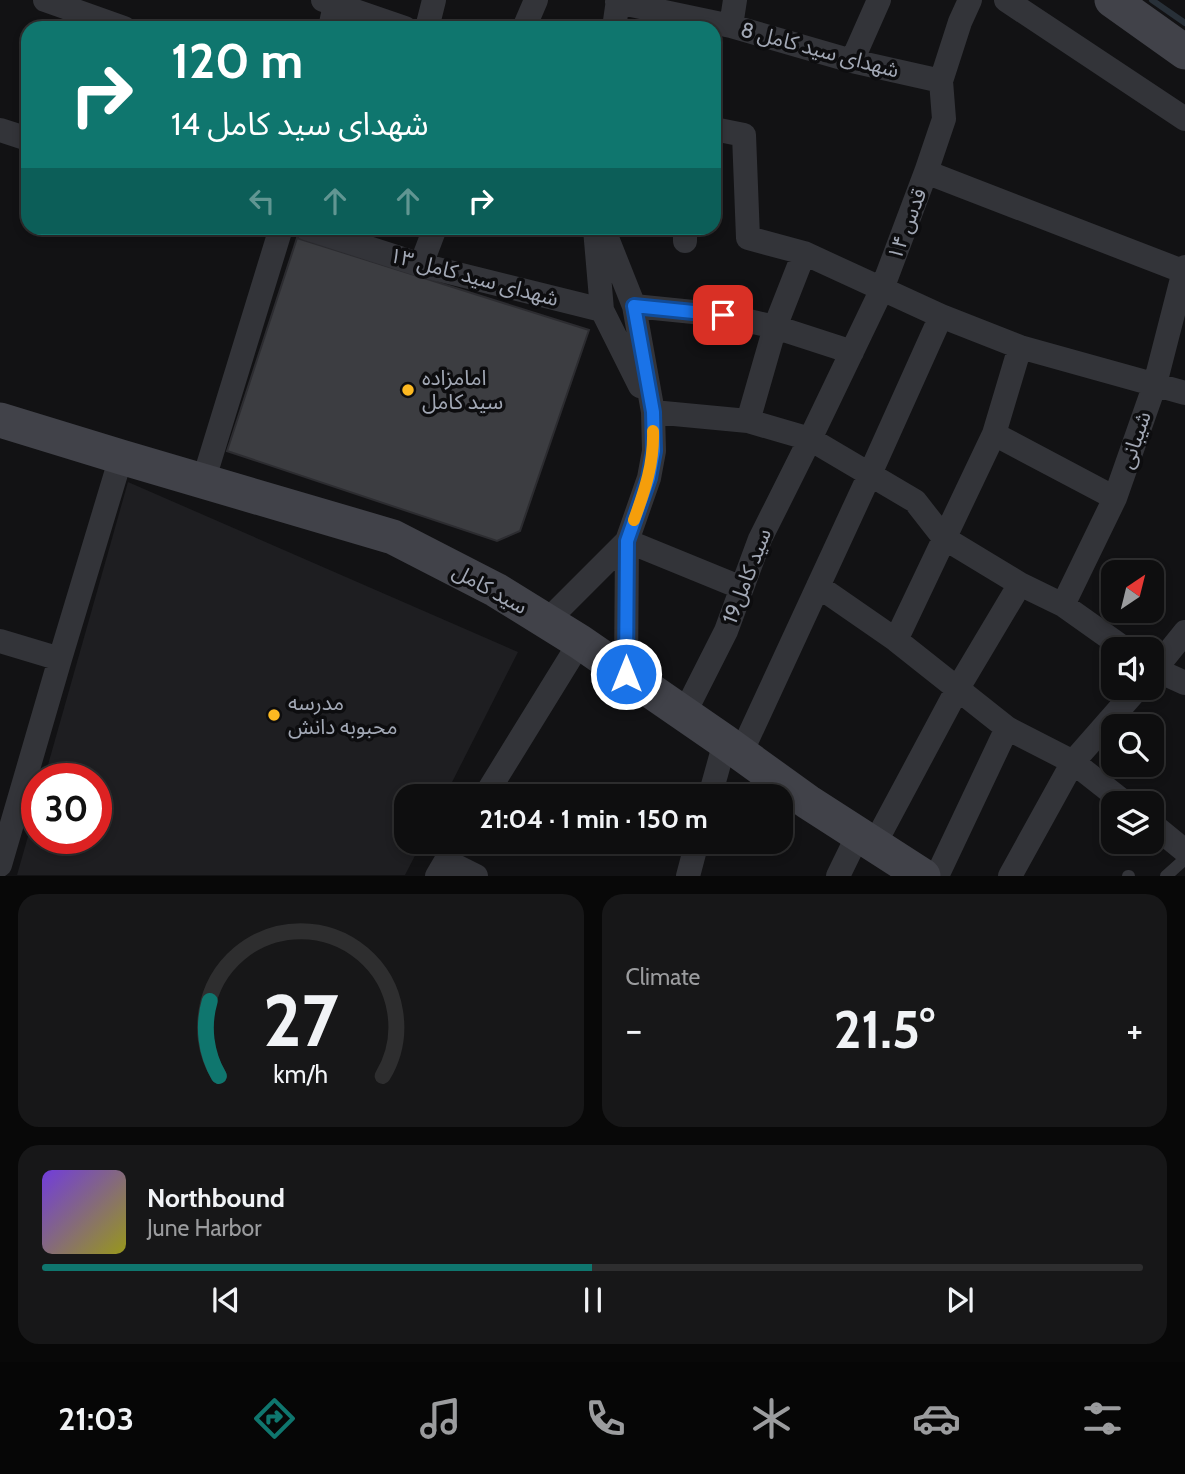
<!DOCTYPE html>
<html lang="en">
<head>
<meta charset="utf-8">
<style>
  :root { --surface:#0e0e0f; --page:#171718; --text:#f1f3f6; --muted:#9b9c9e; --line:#2e2e2f; --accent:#0f766e }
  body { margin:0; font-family:Cabin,"Noto Sans Arabic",sans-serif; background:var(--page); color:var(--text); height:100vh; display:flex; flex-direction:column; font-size:26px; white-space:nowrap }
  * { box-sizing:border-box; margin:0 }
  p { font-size:23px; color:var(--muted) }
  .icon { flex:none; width:38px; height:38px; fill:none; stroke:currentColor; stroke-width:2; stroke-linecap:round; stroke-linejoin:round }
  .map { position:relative; height:876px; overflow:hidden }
  .drawer { display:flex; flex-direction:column; gap:18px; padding:18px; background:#080808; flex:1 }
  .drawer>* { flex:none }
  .hud { position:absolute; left:21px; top:21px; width:700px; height:214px; border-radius:21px; box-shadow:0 4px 10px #0003,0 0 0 2px var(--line); background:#0f766e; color:#fff; overflow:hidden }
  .needle { width:46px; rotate:35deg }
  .fabs { position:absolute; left:1101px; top:560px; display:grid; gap:14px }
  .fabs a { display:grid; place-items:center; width:63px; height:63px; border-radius:14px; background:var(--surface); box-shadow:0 4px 10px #0003,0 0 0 2px var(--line); font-size:35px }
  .speed { position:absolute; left:21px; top:763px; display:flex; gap:14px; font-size:35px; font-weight:700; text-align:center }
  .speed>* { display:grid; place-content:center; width:91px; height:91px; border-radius:50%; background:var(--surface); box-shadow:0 4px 10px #0003,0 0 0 2px var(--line); line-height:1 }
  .speed .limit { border:10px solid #d22; background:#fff; color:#111 }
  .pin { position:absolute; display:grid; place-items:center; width:60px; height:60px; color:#fff; margin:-30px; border-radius:14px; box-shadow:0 4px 10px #0006 }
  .me { position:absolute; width:77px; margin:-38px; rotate:0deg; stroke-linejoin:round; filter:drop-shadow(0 0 5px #0008) }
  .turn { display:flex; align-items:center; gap:24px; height:147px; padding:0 35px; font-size:32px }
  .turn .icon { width:91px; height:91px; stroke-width:2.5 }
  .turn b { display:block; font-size:49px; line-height:60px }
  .lanes { display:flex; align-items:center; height:66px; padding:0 35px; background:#0003; justify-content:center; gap:35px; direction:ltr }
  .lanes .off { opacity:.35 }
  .big { font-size:52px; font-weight:800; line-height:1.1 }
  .drawer .card { flex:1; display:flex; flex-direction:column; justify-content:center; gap:10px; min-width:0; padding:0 24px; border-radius:21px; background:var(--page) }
  .drawer .dial { align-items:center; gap:0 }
  .dial svg { height:182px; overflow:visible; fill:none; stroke:var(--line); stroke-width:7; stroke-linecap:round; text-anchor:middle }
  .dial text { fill:var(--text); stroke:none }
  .song { display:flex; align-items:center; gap:21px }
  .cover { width:84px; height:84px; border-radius:10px; background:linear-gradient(135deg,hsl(260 70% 55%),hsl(60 70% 35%)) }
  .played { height:7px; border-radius:4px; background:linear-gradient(90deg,var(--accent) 50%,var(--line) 50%) }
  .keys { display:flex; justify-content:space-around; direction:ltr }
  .heat { display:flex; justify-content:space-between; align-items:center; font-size:38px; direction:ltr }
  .drawer .tiles { flex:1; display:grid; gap:18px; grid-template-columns:1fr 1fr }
  .card:last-child { grid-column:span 2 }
  .trip { position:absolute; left:394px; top:784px; width:399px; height:70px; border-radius:21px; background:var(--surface); box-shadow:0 4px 10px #0003,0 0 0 2px var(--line); font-weight:800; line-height:70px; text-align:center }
  .dock { display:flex; height:112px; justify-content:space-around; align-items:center; background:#060606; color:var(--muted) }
  .dock .icon { width:49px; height:49px }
  .dock .on { color:var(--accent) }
  .dock b { font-size:32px; color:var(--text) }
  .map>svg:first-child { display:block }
  .built { fill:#1e1e21 }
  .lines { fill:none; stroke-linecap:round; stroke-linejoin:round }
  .stream { stroke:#283038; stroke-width:6 }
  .building { fill:#3c3d41; stroke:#2c2c30; stroke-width:2 }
  .lane { stroke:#333439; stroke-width:12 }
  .street { stroke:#333439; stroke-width:24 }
  .secondary { stroke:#414249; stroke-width:35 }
  .route-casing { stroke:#114b97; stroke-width:18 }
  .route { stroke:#1a73e8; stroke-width:12 }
  .slow { stroke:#f59e0b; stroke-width:12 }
  .poi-dot { fill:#fdb921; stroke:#0d0d0f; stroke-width:2.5 }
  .labels { text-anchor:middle; stroke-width:7; stroke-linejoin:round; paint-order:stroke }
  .street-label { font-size:21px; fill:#a2a8b5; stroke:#0d0d0f }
  .poi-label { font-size:21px; fill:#a2a8b5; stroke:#0d0d0f; text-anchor:start }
</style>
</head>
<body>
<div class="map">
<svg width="1185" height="876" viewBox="0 0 1185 876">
  <rect width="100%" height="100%" fill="#121214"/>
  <!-- built -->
  <path class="built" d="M128,482L518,652L445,796H406V842H422L405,875H17L37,805V838H96V779H44Z"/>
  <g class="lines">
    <!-- stream -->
    <path class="stream" d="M1152,0L1185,23"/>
  </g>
  <!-- building -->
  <path class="building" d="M297,238L589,330L520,531L497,541L227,451Z"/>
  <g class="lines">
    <!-- lane -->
    <path class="lane" d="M1128,876H1129
      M1166,876L1185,859"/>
    <!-- street -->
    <path class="street" d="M45,0L124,28
      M323,0L405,28
      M1006,0L1185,119
      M617,2L731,26L852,61L941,81
      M731,26L735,0
      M330,28L336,0
      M427,28L434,0
      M524,28L536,0
      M614,28L618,0
      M852,61L879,0
      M714,129L744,135L748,238L804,253L941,316L1020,347L1185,393
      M0,130L28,139
      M926,172L1185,272
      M306,228L421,265L602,310
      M603,228L634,306L653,412L654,451L649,478L627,541L626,674
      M595,229L602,310L640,386
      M685,241V228
      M421,265L435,228
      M634,306L723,315L775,327L852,352
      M653,412L748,421L810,439L915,501L944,538L1020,584L1063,605L1125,649
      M748,421L775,327L804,253
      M994,434L1115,498
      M203,482L281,228
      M627,541L742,588
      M818,586L896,640L1007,728L1073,762L1125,803
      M1063,605L1115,498L1155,384L1185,267
      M547,621L627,541
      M896,640L994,434L1020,347
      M0,641L60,659
      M1152,668L1185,683
      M1152,673L1185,632
      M684,714L726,631L760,539L810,439L882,289L926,172L944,119L941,81L960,22L970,0
      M741,753L870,474L941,316
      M485,796L580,642
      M710,796L725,742
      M1152,824L1185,851
      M874,845L958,688L1020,584
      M446,861L476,876
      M0,865L60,659L121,457
      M437,876L457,842
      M688,876L697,842
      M838,876L858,835
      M937,876L1007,728
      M1010,876L1073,762L1138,688"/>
    <!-- secondary -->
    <path class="secondary" d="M1112,0L1185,52
      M0,420L121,457L393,537L496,590L580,642L725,742L808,802L923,876"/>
  </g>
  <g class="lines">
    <!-- route casing -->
    <g class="route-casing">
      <path id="route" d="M626,674L627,541L649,478L654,451L653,412L634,306L723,315"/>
    </g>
    <!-- route -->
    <use href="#route" class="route"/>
    <!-- slow -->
    <path class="slow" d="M634,520C645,490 654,463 653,431"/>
  </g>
  <!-- markers -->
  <g class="poi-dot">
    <circle cx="408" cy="390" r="7"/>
    <circle cx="274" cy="715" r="7"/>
  </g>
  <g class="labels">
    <!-- street labels -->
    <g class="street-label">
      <text transform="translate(820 50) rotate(15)" y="7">شهدای سید کامل 8</text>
      <text transform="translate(907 224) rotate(-69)" y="7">قدس ۱۴</text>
      <text transform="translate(474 277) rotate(15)" y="7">شهدای سید کامل ۱۳</text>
      <text transform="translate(1135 440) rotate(-71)" y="7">شیبانی</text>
      <text transform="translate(747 576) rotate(-69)" y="7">سید کامل19</text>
      <text transform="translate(490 589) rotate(29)" y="7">سید کامل</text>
    </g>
    <!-- poi labels -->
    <g class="poi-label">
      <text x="422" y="385">امامزاده<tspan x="422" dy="24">سید کامل</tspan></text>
      <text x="288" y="710">مدرسه<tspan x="288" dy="24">محبوبه دانش</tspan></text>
    </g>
  </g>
</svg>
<div class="fabs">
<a><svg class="needle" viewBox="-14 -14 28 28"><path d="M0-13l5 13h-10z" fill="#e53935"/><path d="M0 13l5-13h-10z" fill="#9b9c9e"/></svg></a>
<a><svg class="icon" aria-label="sound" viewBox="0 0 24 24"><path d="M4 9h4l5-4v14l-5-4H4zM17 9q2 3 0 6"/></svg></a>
<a><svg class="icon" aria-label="search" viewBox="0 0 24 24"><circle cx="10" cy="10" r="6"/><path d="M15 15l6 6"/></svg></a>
<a><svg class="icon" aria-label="layers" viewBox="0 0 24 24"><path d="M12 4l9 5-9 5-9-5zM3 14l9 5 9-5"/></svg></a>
</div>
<div class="speed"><div class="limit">30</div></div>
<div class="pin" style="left:723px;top:315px;background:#d93025"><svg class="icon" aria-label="arrive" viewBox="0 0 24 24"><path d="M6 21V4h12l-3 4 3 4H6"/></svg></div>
<svg class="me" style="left:626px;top:674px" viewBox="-20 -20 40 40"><circle r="17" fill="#1a73e8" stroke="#fff" stroke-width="3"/><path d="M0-11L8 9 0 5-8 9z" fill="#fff"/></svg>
<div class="trip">21:04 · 1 min · 150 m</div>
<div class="hud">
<div class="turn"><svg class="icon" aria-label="right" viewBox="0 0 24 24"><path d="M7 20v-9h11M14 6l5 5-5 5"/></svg><div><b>120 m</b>شهدای سید کامل 14</div></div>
<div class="lanes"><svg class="icon off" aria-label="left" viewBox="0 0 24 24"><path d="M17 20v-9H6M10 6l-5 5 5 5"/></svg><svg class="icon off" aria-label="ahead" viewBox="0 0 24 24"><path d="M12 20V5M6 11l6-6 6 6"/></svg><svg class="icon off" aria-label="ahead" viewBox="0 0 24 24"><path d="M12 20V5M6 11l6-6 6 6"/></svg><svg class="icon" aria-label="right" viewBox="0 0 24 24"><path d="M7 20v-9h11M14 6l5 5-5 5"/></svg></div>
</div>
</div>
<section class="drawer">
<div class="tiles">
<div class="card dial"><svg viewBox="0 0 100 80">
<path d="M14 69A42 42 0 1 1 86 69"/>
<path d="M14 69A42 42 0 0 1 10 36" stroke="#0f766e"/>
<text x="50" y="56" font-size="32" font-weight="700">27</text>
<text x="50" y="72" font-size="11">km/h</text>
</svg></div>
<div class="card"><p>Climate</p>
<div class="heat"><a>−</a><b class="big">21.5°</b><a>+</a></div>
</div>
<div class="card">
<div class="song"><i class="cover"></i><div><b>Northbound</b><p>June Harbor</p></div></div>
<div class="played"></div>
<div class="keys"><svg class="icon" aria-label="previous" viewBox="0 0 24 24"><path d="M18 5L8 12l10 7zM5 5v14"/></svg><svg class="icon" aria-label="pause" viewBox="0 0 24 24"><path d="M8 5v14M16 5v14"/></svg><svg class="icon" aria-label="next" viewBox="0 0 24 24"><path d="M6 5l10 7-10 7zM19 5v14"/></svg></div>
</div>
</div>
</section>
<nav class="dock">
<b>21:03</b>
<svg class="icon on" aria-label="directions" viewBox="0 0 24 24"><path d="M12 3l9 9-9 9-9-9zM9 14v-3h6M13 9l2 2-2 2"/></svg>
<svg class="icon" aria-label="music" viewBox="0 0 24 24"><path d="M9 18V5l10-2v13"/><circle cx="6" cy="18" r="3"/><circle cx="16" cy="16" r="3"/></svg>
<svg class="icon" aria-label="phone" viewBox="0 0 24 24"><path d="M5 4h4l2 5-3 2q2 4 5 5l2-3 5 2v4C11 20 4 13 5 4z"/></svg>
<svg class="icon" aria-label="climate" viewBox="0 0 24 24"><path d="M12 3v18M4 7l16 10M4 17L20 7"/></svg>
<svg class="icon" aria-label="car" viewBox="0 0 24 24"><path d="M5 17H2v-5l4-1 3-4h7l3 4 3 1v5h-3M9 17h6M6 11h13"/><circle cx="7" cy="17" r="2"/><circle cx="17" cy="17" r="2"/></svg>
<svg class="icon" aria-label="filters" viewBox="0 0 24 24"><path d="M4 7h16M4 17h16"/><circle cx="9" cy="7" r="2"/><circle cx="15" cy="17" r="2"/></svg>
</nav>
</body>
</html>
